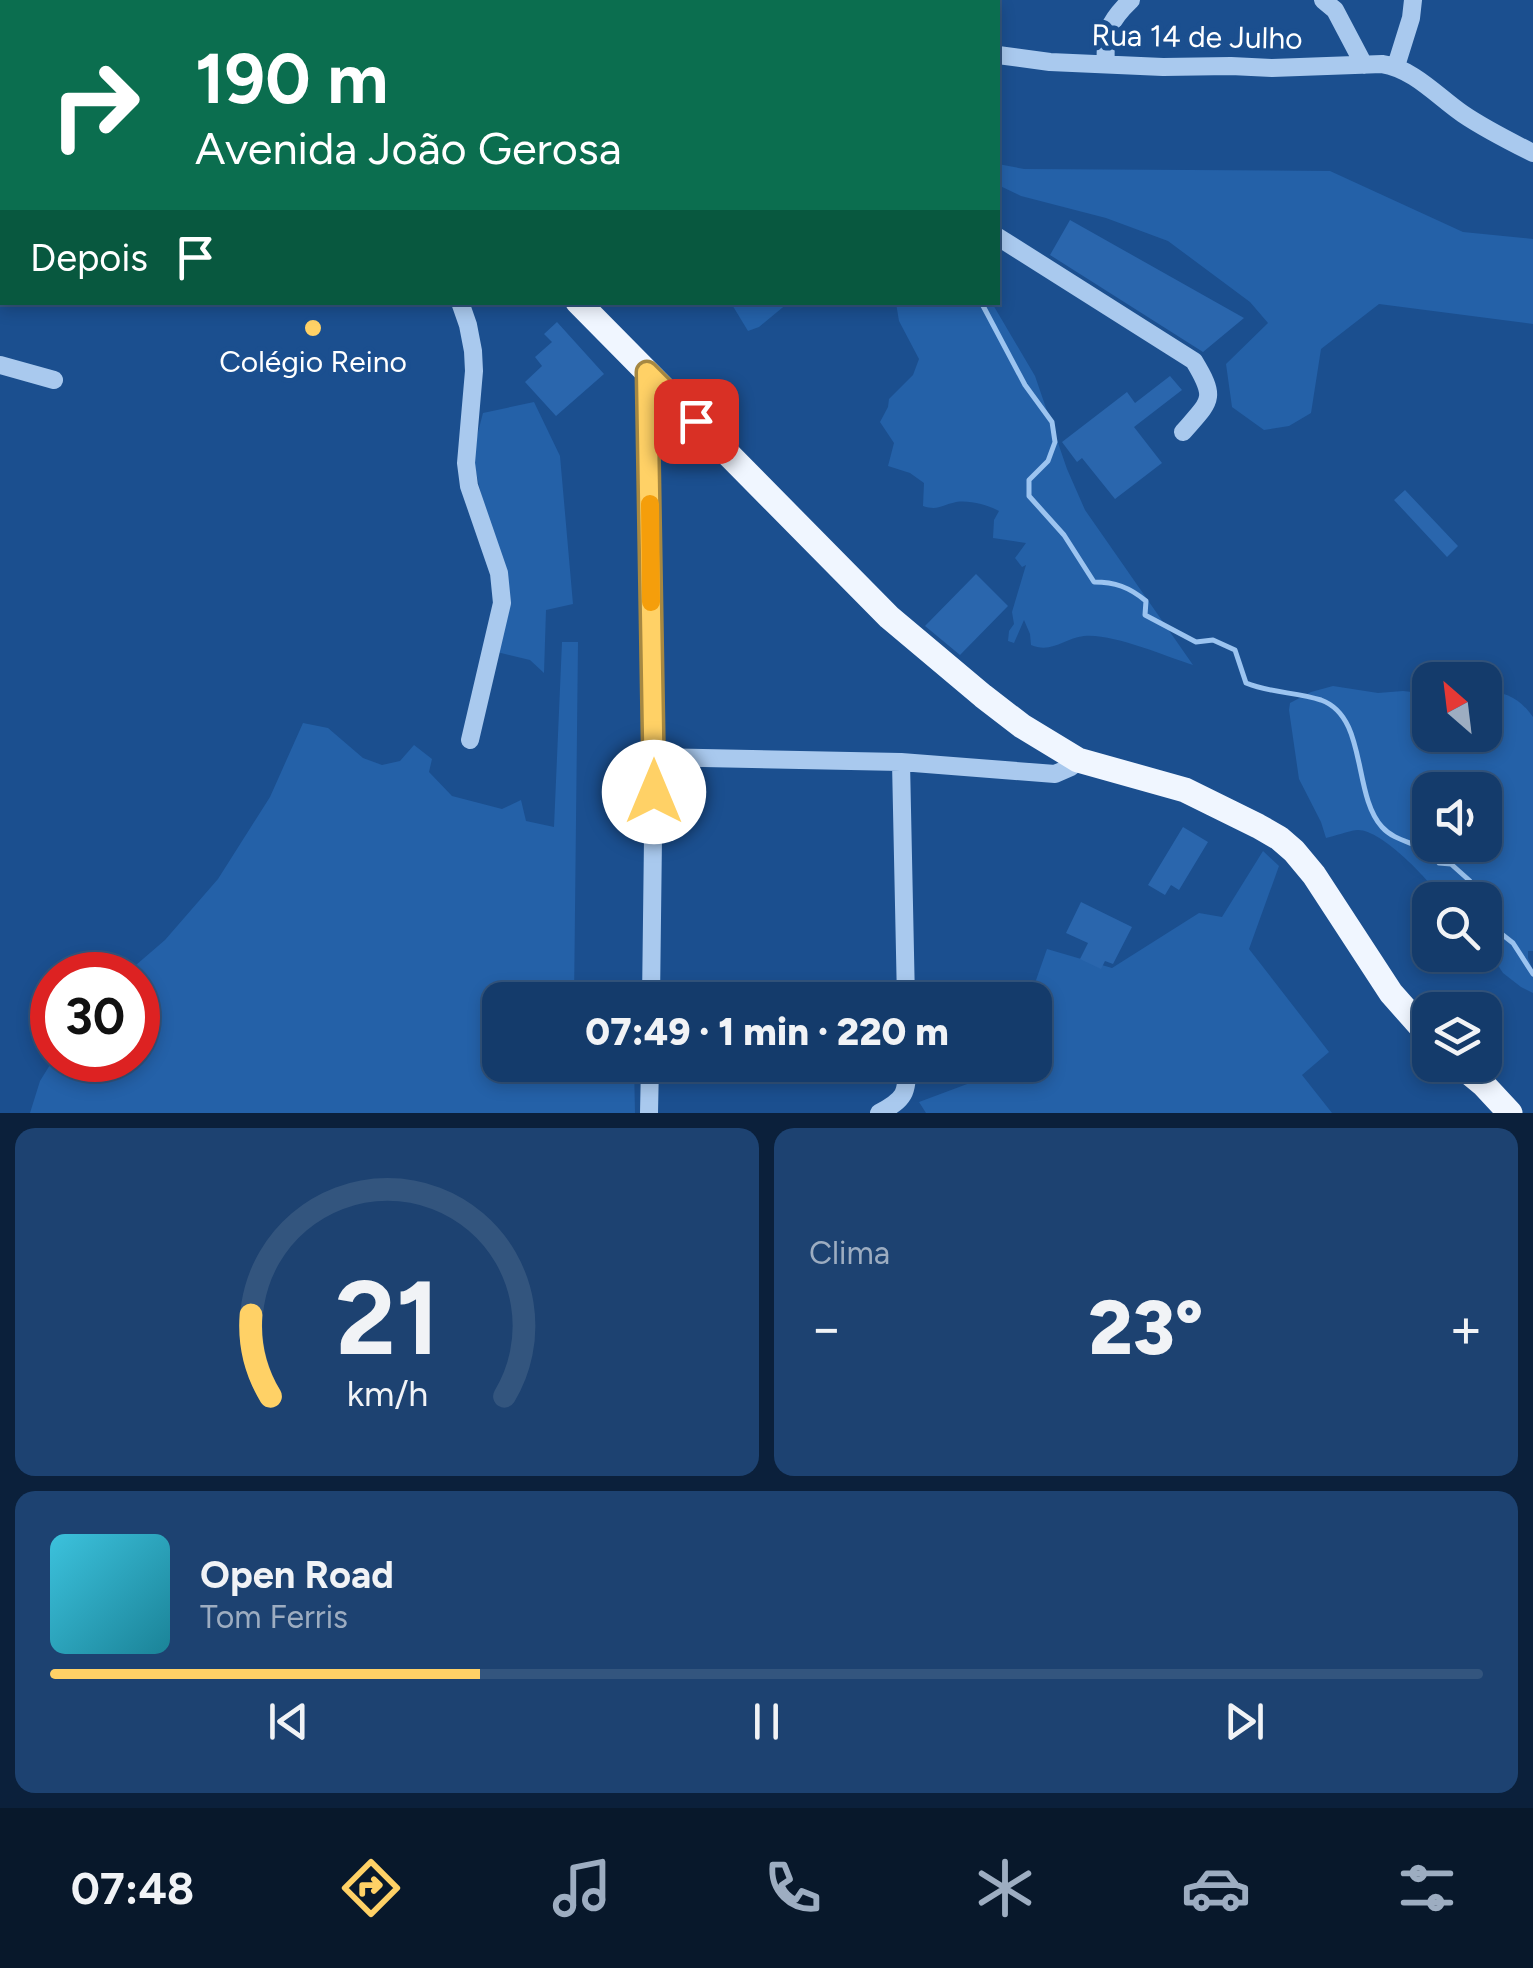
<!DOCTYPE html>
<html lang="pt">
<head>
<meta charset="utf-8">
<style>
  :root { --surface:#143b6b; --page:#1d4271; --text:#f1f3f6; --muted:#9dadc1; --line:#33557e; --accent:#ffd166 }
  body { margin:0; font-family:Figtree,sans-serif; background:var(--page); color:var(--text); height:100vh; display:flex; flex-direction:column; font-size:38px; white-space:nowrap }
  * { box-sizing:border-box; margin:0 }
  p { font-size:32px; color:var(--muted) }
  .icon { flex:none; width:55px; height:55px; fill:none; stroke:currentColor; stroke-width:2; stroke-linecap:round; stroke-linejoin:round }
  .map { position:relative; height:1113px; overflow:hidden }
  .side { display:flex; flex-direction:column; gap:15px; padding:15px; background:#0b203b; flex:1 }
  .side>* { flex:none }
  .top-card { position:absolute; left:0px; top:0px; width:1000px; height:305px; box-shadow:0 5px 15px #0003,0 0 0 2px var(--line); background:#0b6e4f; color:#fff; overflow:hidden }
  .needle { width:65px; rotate:332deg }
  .tools { position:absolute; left:1412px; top:662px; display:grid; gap:20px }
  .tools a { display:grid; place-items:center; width:90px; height:90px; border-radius:20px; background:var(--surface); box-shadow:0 5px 15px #0003,0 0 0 2px var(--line); font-size:50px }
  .speed { position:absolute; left:30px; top:952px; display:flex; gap:20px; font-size:50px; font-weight:700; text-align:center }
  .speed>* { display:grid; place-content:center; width:130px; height:130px; border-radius:50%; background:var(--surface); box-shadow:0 5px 15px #0003,0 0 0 2px var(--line); line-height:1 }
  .speed .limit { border:15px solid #d22; background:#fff; color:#111 }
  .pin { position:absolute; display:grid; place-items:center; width:85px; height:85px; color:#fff; margin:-42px; border-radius:20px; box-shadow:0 5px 15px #0006 }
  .me { position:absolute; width:110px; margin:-55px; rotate:0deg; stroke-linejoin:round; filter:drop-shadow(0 0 8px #0008) }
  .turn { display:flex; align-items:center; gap:35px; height:210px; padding:0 30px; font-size:45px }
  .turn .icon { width:130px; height:130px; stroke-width:2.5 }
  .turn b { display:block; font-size:70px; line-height:85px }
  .then { display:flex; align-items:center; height:95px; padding:0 30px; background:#0003; gap:20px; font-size:38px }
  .big { font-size:75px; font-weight:800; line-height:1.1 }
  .side .card { flex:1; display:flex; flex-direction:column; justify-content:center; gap:15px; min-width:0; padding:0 35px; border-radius:20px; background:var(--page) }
  .side .dial { align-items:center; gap:0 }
  .dial svg { height:260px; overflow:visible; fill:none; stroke:var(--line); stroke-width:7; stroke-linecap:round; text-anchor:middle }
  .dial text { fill:var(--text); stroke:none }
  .song { display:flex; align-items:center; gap:30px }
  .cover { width:120px; height:120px; border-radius:15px; background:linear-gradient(135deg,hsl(190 70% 55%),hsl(190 70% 35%)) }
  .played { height:10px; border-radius:5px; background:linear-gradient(90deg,var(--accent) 30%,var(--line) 30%) }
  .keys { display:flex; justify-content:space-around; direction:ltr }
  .heat { display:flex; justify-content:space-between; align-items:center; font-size:55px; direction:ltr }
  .side .tiles { flex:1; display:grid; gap:15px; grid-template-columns:1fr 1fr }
  .card:last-child { grid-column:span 2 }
  .trip { position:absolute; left:482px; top:982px; width:570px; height:100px; border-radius:20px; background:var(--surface); box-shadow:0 5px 15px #0003,0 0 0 2px var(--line); font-weight:800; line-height:100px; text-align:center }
  .tabs { display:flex; height:160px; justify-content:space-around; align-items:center; background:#08182b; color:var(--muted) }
  .tabs .icon { width:70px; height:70px }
  .tabs .on { color:var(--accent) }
  .tabs b { font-size:45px; color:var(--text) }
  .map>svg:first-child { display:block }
  .green { fill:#2461a8; fill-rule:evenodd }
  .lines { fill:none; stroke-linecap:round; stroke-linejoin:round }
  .stream { stroke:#9cc4f0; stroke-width:5 }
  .building { fill:#2a66ad }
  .minor { stroke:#a9c9ee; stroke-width:18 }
  .major { stroke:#f0f6ff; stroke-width:25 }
  .route-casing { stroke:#a68842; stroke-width:25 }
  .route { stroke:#ffd166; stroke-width:18 }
  .slow { stroke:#f59e0b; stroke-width:18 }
  .poi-dot { fill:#ffd166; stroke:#1b4f8f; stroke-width:4 }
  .labels { text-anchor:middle; stroke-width:10; stroke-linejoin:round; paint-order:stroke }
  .street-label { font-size:30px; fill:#fff; stroke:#1b4f8f }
  .poi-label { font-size:30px; fill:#fff; stroke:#1b4f8f }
</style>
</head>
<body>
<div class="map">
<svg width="1533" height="1113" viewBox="0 0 1533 1113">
  <rect width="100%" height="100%" fill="#1b4f8f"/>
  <!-- green -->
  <path class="green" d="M998,164L1024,169L1330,171L1463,232L1533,239V324L1379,304L1321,349L1311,413L1289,426L1264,430L1232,407L1226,364L1268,323L1250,302L1168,241L1106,218L1021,196L998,185Z
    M731,303V302L788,303L759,327L748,331Z
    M896,303H992L1035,376L1067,469L1085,510L1193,665C1165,656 1112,633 1084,636C1064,638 1052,654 1031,645L1030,634L1024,620L1014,643L1008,641L1009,631L1014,624L1012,612L1026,565L1022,567L1015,558L1026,543L993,538L994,520L999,511C988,505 970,500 956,502C942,505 938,511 923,506L924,483L910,473L888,466L894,443L880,422L888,407L889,399L913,375L919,359L899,321Z
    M534,402L560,456L573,604L546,610L544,673L530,660L497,652L506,604L474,463L477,436L483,413Z
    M562,642H578L574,1000H500V1065H634L635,1113H30L40,1081L53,1060H138V975H118L136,965L165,940L218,879L270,797L303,723L328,728L363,758L382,765L400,761L414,745L432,759L429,772L452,796L502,809L521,800L526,821L554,827Z
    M1333,686L1378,693L1403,691L1430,694V735H1485V691C1507,692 1520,699 1533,717V951H1528V958L1533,970V993L1521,987L1503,973L1485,946V900H1442C1431,881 1380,828 1357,830C1347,831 1336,836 1326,838L1321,822L1299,779L1289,710L1290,703L1311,692ZM1485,790V845H1430V790Z
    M1263,851L1279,866L1249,949L1329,1052L1302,1075L1332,1113H926L919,1102L1002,1071L1005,1065H1035V1000H1029L1047,949L1112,968L1199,913L1222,917Z"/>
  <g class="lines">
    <!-- stream -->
    <path class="stream" d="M569,0L570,2
      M981,302L1025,385L1052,422L1055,442L1048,461L1029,480V496L1064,535L1094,582C1115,582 1129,587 1146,601L1145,615L1196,642L1213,640L1235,650L1246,683C1270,693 1296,692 1321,700C1368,717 1352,794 1382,827C1398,845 1427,842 1439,863L1451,864L1470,881L1473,900
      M1485,921L1513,943L1533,974"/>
  </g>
  <!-- building -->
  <path class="building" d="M1070,220L1244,318L1203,352L1050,255Z
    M557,322L604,374L556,416L525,382L542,366L535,357L552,342L544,334Z
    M1170,376L1182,390L1134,427L1162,463L1115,499L1082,458L1077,462L1062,442L1127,392L1135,403Z
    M1405,490L1458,546L1447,557L1394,500Z
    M976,574L1008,606L960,655L925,626Z
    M1183,827L1208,842L1179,890L1171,885L1165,895L1148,885Z
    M1081,902L1132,927L1113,964L1105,961L1101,969L1080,959L1088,943L1066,933Z"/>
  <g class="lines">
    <!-- minor -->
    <path class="minor" d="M222,0L256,2L267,0
      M290,0L291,2
      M544,0L545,2
      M595,0L596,2
      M877,0L879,2
      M1323,0L1335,10L1364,65
      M25,2L27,0
      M826,2V0
      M0,36L2,32
      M998,55L1050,62L1163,67L1231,66L1272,68L1382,64C1414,69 1438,97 1463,114C1485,129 1509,141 1533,153
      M1106,64C1104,34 1108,22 1131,0
      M1396,66L1411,18L1413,0
      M0,195L2,196
      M998,237L1194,361C1217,399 1211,400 1183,432
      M460,302L468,325L473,351L474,371L466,463L469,486L499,573L502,603L470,740
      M0,365L54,380
      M647,372L654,757L651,1000
      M654,757L901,762L1055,774L1071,767L1078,760
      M901,762L906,1000
      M649,1113L650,1065
      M879,1113C905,1099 907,1094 907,1065"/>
    <!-- major -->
    <path class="major" d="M448,0L449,2
      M578,302L889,617L983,696L1022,726L1078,760L1185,790L1258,826L1279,838L1294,851L1314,875L1391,993L1430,1037
      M1460,1065L1483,1084L1510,1113"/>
  </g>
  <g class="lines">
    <!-- route casing -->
    <g class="route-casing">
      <path id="route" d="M654,792L647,372L696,421"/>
    </g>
    <!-- route -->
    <use href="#route" class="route"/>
    <!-- slow -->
    <path class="slow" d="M650,504L651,602"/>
  </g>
  <!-- markers -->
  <circle class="poi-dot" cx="313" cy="328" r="10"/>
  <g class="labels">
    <!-- street labels -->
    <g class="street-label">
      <text transform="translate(1197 37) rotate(1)" y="10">Rua 14 de Julho</text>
    </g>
    <!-- poi labels -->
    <g class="poi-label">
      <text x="313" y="372">Colégio Reino</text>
    </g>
  </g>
</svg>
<div class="tools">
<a><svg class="needle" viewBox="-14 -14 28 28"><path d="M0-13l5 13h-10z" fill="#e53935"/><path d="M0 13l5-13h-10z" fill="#9dadc1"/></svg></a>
<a><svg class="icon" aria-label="sound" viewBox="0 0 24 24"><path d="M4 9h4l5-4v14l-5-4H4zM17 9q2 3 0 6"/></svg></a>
<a><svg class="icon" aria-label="search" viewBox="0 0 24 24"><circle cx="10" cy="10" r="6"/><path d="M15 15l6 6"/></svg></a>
<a><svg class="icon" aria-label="layers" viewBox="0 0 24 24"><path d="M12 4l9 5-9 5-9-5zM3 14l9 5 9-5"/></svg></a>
</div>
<div class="speed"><div class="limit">30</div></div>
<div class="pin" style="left:696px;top:421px;background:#d93025"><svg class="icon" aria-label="arrive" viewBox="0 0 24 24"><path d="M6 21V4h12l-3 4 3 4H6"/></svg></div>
<svg class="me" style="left:654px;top:792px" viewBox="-20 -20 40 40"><circle r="19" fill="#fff"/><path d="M0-13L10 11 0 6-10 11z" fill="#ffd166"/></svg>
<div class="trip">07:49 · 1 min · 220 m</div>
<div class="top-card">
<div class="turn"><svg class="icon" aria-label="right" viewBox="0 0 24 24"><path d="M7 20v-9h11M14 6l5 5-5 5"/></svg><div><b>190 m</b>Avenida João Gerosa</div></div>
<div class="then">Depois<svg class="icon" aria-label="arrive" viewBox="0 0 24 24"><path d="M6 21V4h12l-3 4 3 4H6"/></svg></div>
</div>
</div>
<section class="side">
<div class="tiles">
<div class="card dial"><svg viewBox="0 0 100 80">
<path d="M14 69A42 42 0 1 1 86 69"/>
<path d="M14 69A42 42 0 0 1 8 44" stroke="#ffd166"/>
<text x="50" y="56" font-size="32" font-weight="700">21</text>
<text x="50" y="72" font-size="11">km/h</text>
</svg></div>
<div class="card"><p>Clima</p>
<div class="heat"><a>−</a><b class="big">23°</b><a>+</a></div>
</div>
<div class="card">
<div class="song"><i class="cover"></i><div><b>Open Road</b><p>Tom Ferris</p></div></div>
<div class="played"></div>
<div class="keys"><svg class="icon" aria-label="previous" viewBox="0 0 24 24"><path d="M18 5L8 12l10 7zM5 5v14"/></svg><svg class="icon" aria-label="pause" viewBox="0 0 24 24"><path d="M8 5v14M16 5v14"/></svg><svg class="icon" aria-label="next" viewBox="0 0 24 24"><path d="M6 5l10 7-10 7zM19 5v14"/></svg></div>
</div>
</div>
</section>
<nav class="tabs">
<b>07:48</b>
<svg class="icon on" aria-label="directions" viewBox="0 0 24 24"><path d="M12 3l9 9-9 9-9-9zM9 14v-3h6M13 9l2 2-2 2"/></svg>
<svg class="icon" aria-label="music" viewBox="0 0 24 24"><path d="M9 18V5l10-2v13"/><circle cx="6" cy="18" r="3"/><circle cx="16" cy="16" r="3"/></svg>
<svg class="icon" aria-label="phone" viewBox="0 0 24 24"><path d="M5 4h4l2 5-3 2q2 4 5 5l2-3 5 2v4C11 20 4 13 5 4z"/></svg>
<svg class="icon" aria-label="climate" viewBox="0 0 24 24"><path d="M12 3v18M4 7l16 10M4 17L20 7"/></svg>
<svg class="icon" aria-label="car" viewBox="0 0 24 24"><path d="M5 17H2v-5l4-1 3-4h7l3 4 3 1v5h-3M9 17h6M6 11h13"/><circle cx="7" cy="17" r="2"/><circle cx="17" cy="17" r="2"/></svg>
<svg class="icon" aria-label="filters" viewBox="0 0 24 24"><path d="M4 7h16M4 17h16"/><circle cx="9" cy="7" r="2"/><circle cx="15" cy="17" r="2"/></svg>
</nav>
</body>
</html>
